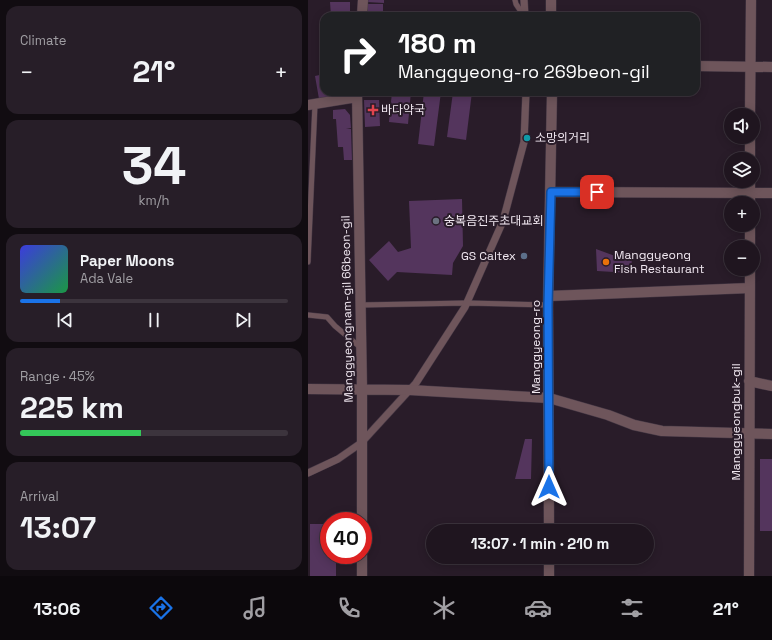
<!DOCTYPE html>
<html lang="en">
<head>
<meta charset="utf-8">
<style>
  :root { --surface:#1f151f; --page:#271e28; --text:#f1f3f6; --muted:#a19fa4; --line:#3c343d; --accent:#1a73e8 }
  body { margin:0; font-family:"Space Grotesk","Noto Sans KR",sans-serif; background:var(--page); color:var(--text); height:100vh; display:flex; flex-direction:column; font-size:15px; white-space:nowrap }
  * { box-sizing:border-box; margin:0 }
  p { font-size:13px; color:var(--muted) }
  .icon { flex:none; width:22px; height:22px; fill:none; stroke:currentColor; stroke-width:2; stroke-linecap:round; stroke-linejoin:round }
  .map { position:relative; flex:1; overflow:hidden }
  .drawer { display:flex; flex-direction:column; gap:6px; padding:6px; background:#110c11; width:308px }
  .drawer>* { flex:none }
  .top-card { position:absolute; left:12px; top:12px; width:380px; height:84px; border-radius:12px; box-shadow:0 2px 10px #0003,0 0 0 1px var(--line); background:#202124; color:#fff; overflow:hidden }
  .buttons { position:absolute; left:416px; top:108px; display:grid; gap:8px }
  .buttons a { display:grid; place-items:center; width:36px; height:36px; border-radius:50%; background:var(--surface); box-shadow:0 2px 10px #0003,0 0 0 1px var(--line); font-size:20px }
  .speed { position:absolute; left:12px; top:512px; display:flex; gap:8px; font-size:20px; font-weight:700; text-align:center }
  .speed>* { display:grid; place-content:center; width:52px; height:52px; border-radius:50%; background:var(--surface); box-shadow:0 2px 10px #0003,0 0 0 1px var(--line); line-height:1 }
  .speed .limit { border:6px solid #d22; background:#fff; color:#111 }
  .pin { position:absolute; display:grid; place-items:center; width:34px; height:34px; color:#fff; margin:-17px; border-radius:8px; box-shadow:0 2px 6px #0006 }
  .me { position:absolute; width:44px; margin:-22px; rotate:0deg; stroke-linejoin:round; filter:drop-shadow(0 0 3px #0008) }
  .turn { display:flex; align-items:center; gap:14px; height:84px; padding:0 12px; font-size:18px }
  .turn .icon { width:52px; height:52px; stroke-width:2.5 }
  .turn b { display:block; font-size:28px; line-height:34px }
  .big { font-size:30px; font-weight:700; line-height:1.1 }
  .drawer .widget { flex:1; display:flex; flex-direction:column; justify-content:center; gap:6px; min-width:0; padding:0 14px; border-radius:12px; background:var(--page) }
  .drawer .dial { align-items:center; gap:0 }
  .dial b { font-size:52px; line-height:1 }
  .song { display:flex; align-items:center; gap:12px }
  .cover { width:48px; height:48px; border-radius:6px; background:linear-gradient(135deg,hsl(240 70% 55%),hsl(140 70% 35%)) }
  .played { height:4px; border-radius:2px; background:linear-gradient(90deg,var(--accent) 15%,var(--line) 15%) }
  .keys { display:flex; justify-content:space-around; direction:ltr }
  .heat { display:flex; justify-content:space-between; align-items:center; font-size:22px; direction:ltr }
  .charge { height:6px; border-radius:3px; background:linear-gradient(90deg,#34c759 45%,var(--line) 0) }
  .trip { position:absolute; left:118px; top:524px; width:228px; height:40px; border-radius:20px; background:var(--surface); box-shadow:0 2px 10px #0003,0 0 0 1px var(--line); font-weight:700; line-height:40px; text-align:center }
  .tabs { display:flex; height:64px; justify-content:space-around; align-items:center; background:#0c080c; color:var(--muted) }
  .tabs .icon { width:28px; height:28px }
  .tabs .on { color:var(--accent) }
  .tabs b { font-size:18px; color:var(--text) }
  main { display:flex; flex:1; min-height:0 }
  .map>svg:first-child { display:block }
  .building { fill:#54355d }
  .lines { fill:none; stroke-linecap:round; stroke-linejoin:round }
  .service-casing { stroke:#453845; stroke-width:6 }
  .pedestrian-casing { stroke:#453845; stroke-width:8 }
  .minor-casing { stroke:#453845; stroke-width:11 }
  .tertiary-casing { stroke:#453845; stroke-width:11 }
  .service { stroke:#6e555b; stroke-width:5 }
  .pedestrian { stroke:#6e555b; stroke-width:7 }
  .minor { stroke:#6e555b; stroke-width:10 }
  .tertiary { stroke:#6e555b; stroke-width:10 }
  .route-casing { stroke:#114b97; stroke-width:10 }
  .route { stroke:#1a73e8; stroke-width:7 }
  .health-dot { fill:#e0444e; stroke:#291c29; stroke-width:1.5 }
  .culture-dot { fill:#0f9aa8; stroke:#291c29; stroke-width:1.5 }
  .worship-dot { fill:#6b7280; stroke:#291c29; stroke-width:1.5 }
  .service-dot { fill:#5c6f8a; stroke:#291c29; stroke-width:1.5 }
  .food-dot { fill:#e8710a; stroke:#291c29; stroke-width:1.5 }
  .labels { text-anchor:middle; stroke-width:4; stroke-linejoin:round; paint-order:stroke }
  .poi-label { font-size:12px; fill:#f0e7f0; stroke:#291c29; text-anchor:start }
  .street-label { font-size:12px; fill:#f0e7f0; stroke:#291c29 }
</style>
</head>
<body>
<main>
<section class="drawer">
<div class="widget"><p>Climate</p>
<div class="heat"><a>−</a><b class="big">21°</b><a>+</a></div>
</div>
<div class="widget dial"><b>34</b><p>km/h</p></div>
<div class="widget">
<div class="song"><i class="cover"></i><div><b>Paper Moons</b><p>Ada Vale</p></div></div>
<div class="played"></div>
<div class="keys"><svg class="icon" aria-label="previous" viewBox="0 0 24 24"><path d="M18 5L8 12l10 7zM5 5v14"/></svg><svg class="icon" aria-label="pause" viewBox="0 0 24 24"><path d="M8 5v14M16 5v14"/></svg><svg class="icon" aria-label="next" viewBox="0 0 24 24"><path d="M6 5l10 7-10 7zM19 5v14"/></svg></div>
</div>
<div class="widget"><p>Range · 45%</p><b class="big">225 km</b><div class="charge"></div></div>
<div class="widget"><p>Arrival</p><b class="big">13:07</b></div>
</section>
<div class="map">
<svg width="464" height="576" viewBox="0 0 464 576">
  <rect width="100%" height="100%" fill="#291c29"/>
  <!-- building -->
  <path class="building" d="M59,0H76V3L59,2Z
    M22,2H42V16H23Z
    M60,4H75V16H60Z
    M16,74V92H23L24,97L11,99L7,76Z
    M24,92H29V94L24,97Z
    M30,92H40V94H30Z
    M84,92H103L100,124L81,122Z
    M116,92H133L126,146L110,144Z
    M145,92H164L158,140L139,137Z
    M56,100H71L72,126L57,127Z
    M37,109L42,115L43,128L38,129H43L44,160H36L35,147H30L28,119H25V110Z
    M154,199L155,246L145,263L144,275L89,272L80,281L61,260L81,241L90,252L103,248L101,201Z
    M288,249L307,256H324L323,273L289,271Z
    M217,439H224L223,479H207Z
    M452,459H464V531H452Z
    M2,524H21V555H28V576H2Z"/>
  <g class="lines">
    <!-- service casing -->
    <g class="service-casing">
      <path id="service" d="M207,0L208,4L216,16
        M0,262L7,104
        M52,305L159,303L240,305
        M0,315L19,317L27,326L52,347"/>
    </g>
    <!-- pedestrian casing -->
    <g class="pedestrian-casing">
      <path id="pedestrian" d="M216,0L217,16
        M0,473L30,459L53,443L108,383L157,307L195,221L216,142L218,92"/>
    </g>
    <!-- minor casing -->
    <g class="minor-casing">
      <path id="minor" d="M54,16L55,0
        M388,66L464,67
        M49,92L54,389V521
        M0,105L49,97
        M442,115L443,0
        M442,159V137
        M243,192L464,193
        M442,203V181
        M442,225V247
        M241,296L442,288
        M441,381L464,386
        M0,389L102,390L241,398L300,415L326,425L354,431L464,434
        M54,555V576
        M441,576L442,269"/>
    </g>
    <!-- tertiary casing -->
    <g class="tertiary-casing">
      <path id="tertiary" d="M243,0V16
        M241,531L240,305L244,92
        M241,557V576"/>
    </g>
    <!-- service -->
    <use href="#service" class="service"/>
    <!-- pedestrian -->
    <use href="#pedestrian" class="pedestrian"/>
    <!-- minor -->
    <use href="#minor" class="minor"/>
    <!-- tertiary -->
    <use href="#tertiary" class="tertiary"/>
  </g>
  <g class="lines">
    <!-- route casing -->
    <g class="route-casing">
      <path id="route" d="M241,487L240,305L243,192H289"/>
    </g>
    <!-- route -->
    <use href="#route" class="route"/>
  </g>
  <!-- markers -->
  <path class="health-dot" d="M63 104h4v4h4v4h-4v4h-4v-4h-4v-4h4z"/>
  <circle class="culture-dot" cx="219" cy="138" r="4"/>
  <circle class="worship-dot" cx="128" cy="221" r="4"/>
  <circle class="service-dot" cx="216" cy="256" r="4"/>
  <circle class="food-dot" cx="298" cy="262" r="4"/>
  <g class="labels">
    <!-- poi labels -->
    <g class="poi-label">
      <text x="73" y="114">바다약국</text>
      <text x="227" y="142">소망의거리</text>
      <text x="136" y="225">숭복음진주초대교회</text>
      <text x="306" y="259">Manggyeong<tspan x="306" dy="14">Fish Restaurant</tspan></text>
      <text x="208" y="260" text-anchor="end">GS Caltex</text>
    </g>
    <!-- street labels -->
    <g class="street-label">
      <text transform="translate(39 309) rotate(-91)" y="4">Manggyeongnam-gil 66beon-gil</text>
      <text transform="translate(228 347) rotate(-90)" y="4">Manggyeong-ro</text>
      <text transform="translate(428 422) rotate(-90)" y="4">Manggyeongbuk-gil</text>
    </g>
  </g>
</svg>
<div class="buttons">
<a><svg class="icon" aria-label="sound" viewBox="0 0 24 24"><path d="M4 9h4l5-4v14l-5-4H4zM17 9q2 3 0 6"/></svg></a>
<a><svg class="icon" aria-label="layers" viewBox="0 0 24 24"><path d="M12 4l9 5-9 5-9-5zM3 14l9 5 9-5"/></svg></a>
<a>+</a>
<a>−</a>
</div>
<div class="speed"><div class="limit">40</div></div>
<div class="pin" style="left:289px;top:192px;background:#d93025"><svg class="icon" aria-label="arrive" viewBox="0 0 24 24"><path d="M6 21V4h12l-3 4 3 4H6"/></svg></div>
<svg class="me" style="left:241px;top:487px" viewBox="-20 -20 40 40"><path d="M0-17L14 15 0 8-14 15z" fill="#1a73e8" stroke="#fff" stroke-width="4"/></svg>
<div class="trip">13:07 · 1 min · 210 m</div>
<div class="top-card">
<div class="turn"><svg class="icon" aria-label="right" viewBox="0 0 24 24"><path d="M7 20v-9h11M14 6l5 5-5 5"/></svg><div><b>180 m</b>Manggyeong-ro 269beon-gil</div></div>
</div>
</div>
</main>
<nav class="tabs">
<b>13:06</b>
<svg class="icon on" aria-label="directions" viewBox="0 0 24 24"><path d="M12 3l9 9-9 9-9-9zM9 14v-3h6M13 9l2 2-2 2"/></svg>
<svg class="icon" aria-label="music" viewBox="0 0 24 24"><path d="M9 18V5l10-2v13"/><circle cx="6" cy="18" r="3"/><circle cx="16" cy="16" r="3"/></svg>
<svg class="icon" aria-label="phone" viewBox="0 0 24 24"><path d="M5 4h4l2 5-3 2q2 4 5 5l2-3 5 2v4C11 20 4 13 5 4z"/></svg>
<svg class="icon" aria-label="climate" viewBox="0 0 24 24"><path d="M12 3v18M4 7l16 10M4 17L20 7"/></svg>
<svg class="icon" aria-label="car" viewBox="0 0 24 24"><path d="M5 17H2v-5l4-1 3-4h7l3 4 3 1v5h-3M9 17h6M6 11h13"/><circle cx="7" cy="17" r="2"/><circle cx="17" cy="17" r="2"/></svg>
<svg class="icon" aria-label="filters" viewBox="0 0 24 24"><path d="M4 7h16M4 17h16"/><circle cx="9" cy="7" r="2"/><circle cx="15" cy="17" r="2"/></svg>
<b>21°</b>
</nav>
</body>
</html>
